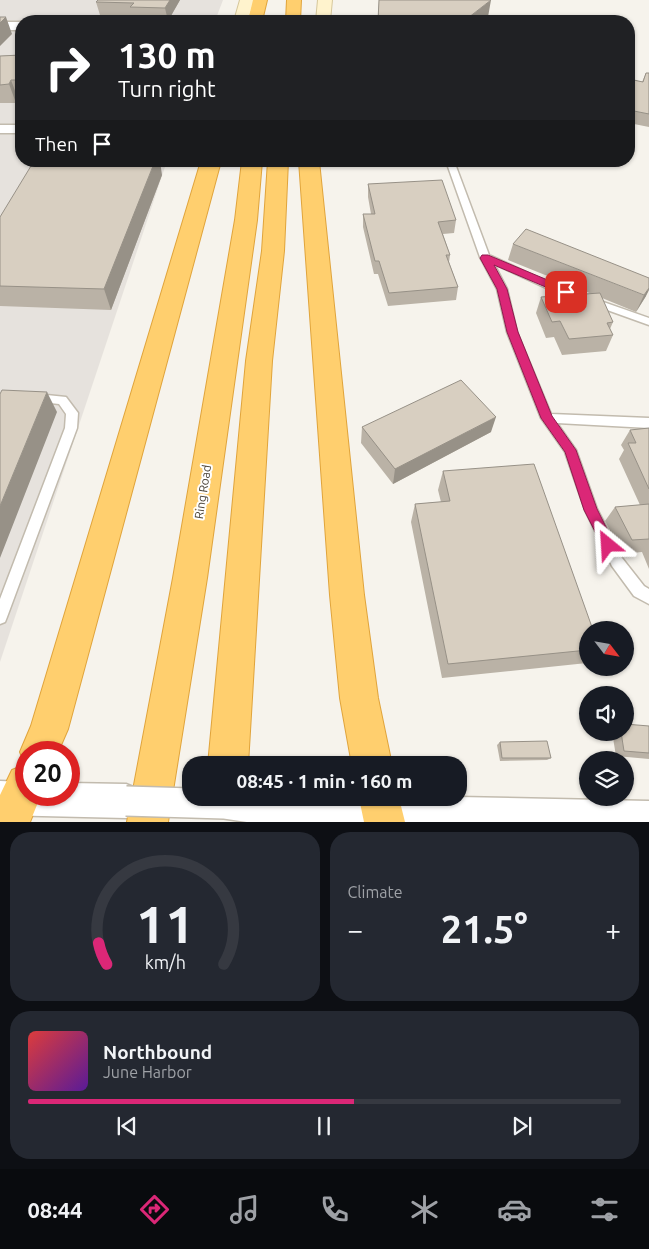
<!DOCTYPE html>
<html lang="en">
<head>
<meta charset="utf-8">
<style>
  :root { --surface:#171b24; --page:#242831; --text:#f1f3f6; --muted:#9ea1a6; --line:#363941; --accent:#db2777 }
  body { margin:0; font-family:Ubuntu,sans-serif; background:var(--page); color:var(--text); height:100vh; display:flex; flex-direction:column; font-size:19px; white-space:nowrap }
  * { box-sizing:border-box; margin:0 }
  p { font-size:16px; color:var(--muted) }
  .icon { flex:none; width:28px; height:28px; fill:none; stroke:currentColor; stroke-width:2; stroke-linecap:round; stroke-linejoin:round }
  .map { position:relative; height:822px; overflow:hidden }
  .side { display:flex; flex-direction:column; gap:10px; padding:10px; background:#0d0f14; flex:1 }
  .side>* { flex:none }
  .top-card { position:absolute; left:15px; top:15px; width:620px; height:152px; border-radius:20px; box-shadow:0 1px 4px #0004; background:#202124; color:#fff; overflow:hidden }
  .needle { width:32px; rotate:121deg }
  .tools { position:absolute; left:579px; top:621px; display:grid; gap:10px }
  .tools a { display:grid; place-items:center; width:55px; height:55px; border-radius:50%; background:var(--surface); box-shadow:0 1px 4px #0004; font-size:25px }
  .speed { position:absolute; left:15px; top:741px; display:flex; gap:10px; font-size:25px; font-weight:700; text-align:center }
  .speed>* { display:grid; place-content:center; width:65px; height:65px; border-radius:50%; background:var(--surface); box-shadow:0 1px 4px #0004; line-height:1 }
  .speed .limit { border:8px solid #d22; background:#fff; color:#111 }
  .pin { position:absolute; display:grid; place-items:center; width:42px; height:42px; color:#fff; margin:-21px; border-radius:10px; box-shadow:0 2px 8px #0006 }
  .me { position:absolute; width:55px; margin:-28px; rotate:333deg; stroke-linejoin:round; filter:drop-shadow(0 0 4px #0008) }
  .turn { display:flex; align-items:center; gap:18px; height:105px; padding:0 20px; font-size:22px }
  .turn .icon { width:65px; height:65px; stroke-width:2.5 }
  .turn b { display:block; font-size:35px; line-height:42px }
  .then { display:flex; align-items:center; height:48px; padding:0 20px; background:#0003; gap:10px; font-size:19px }
  .big { font-size:38px; font-weight:600; line-height:1.1 }
  .side .widget { flex:1; display:flex; flex-direction:column; justify-content:center; gap:8px; min-width:0; padding:0 18px; border-radius:20px; background:var(--page) }
  .side .dial { align-items:center; gap:0 }
  .dial svg { height:130px; overflow:visible; fill:none; stroke:var(--line); stroke-width:7; stroke-linecap:round; text-anchor:middle }
  .dial text { fill:var(--text); stroke:none }
  .song { display:flex; align-items:center; gap:15px }
  .cover { width:60px; height:60px; border-radius:8px; background:linear-gradient(135deg,hsl(0 70% 55%),hsl(270 70% 35%)) }
  .played { height:5px; border-radius:2px; background:linear-gradient(90deg,var(--accent) 55%,var(--line) 55%) }
  .keys { display:flex; justify-content:space-around; direction:ltr }
  .heat { display:flex; justify-content:space-between; align-items:center; font-size:28px; direction:ltr }
  .side .tiles { flex:1; display:grid; gap:10px; grid-template-columns:1fr 1fr }
  .widget:last-child { grid-column:span 2 }
  .trip { position:absolute; left:182px; top:756px; width:285px; height:50px; border-radius:20px; background:var(--surface); box-shadow:0 1px 4px #0004; font-weight:600; line-height:50px; text-align:center }
  .menu { display:flex; height:80px; justify-content:space-around; align-items:center; background:#090b0e; color:var(--muted) }
  .menu .icon { width:35px; height:35px }
  .menu .selected { color:var(--accent) }
  .menu b { font-size:22px; color:var(--text) }
  .map>svg:first-child { display:block }
  .industrial { fill:#e6e2dd }
  .lines { fill:none; stroke-linecap:round; stroke-linejoin:round }
  .lane-casing { stroke:#c2bbae; stroke-width:3 }
  .street-casing { stroke:#c2bbae; stroke-width:3 }
  .secondary-casing { stroke:#d6c79b; stroke-width:2 }
  .highway-casing { stroke:#e0a43c; stroke-width:2 }
  .lane { fill:#fff; fill-rule:evenodd }
  .street { fill:#fff; fill-rule:evenodd }
  .secondary { fill:#fff3cd; fill-rule:evenodd }
  .highway { fill:#ffcf6e; fill-rule:evenodd }
  .street-bridge-casing { stroke:#c2bbae; stroke-width:32; stroke-linecap:butt }
  .street-bridge { stroke:#fff; stroke-width:29 }
  .wall { fill:#bab2a6 }
  .shaded-wall { fill:#979187 }
  .building { fill:#d8cfc1; stroke:#979187 }
  .route { fill:#db2777; stroke:#8e194d }
  .labels { text-anchor:middle; stroke-width:4; stroke-linejoin:round; paint-order:stroke }
  .street-label { font-size:12px; fill:#4b4439; stroke:#fff }
</style>
</head>
<body>
<div class="map">
<svg width="649" height="822" viewBox="0 0 649 822">
  <rect width="100%" height="100%" fill="#f6f3ec"/>
  <!-- industrial -->
  <path class="industrial" d="M0,0H223L215,21H21V161H167L0,662Z"/>
  <g class="lines">
    <!-- lane casing -->
    <g class="lane-casing">
      <path id="lane" d="M446,161H454L489,255L552,284L649,318V325L546,288L494,264L507,289L517,332L551,414L649,418V428L557,423L576,450L597,509L622,558L644,586L649,589V604L634,596L612,566L585,510L565,452L541,418L507,332L497,289L480,257Z
        M37,394L66,397L78,413L77,428L7,617L5,622L0,624V599L65,428L66,414L59,404L33,401L31,398Z"/>
    </g>
    <!-- street casing -->
    <g class="street-casing">
      <path id="street" d="M0,22H21V30H0Z
        M0,125H21V133H0Z
        M0,781L26,782V795H69V783L126,784L138,789L143,801L138,813L126,818L0,815Z
        M459,797L649,801V822H253L248,810L255,798Z"/>
    </g>
    <!-- secondary casing -->
    <g class="secondary-casing">
      <path id="secondary" d="M240,0H254L248,21H234Z
        M318,0H332L330,21H316Z"/>
    </g>
    <!-- highway casing -->
    <g class="highway-casing">
      <path id="highway" d="M253,0H267L262,21H248Z
        M287,0H301L300,21H286Z
        M201,161H221L68,729L58,752H26V795H41L30,822H0V795L12,770L25,765L20,752L31,726Z
        M242,161H262L257,220L207,578L168,822H127L173,578L235,220Z
        M268,161H288L284,251L272,361L248,765H208L246,361L262,251Z
        M299,161H319L364,595L378,698L392,765H352L340,698L330,595Z
        M359,798H399L405,822H364Z"/>
    </g>
    <!-- lane -->
    <use href="#lane" class="lane"/>
    <!-- street -->
    <use href="#street" class="street"/>
    <!-- secondary -->
    <use href="#secondary" class="secondary"/>
    <!-- highway -->
    <use href="#highway" class="highway"/>
    <!-- street-bridge casing -->
    <g class="street-bridge-casing">
      <path id="street-bridge" d="M126,801L224,804L265,810"/>
    </g>
    <!-- street-bridge -->
    <use href="#street-bridge" class="street-bridge"/>
  </g>
  <!-- wall -->
  <path class="wall" d="M180,0L168,21H133L132,16L100,15L96,2Z
    M379,0L488,17L483,21H378Z
    M21,55V98L18,99L16,103H0V56Z
    M646,73H649V127L629,123V79L642,82Z
    M162,175L111,310L0,306V217Z
    M368,184L456,220L454,233L443,234L450,255L449,262L458,287L456,300L388,306L378,274H374L363,227V214H371L368,197Z
    M513,244L646,296L636,312L602,298L613,322L610,329L613,335L606,351L562,355L554,337L546,338L536,313L541,297L592,294L508,260Z
    M362,427L491,432L393,484L361,443Z
    M649,428V569L642,552L622,554L605,521L615,507L640,505L619,459L624,450L621,445L630,430Z
    M443,471L588,630V662L587,663L442,678L411,522L415,504L441,502L438,490Z
    M649,726V759L616,756L612,732H625Z
    M500,742L551,758L547,760L500,761L497,745Z"/>
  <!-- shaded-wall -->
  <path class="shaded-wall" d="M170,0H180L168,21L165,8Z
    M491,0L488,17L483,21H464Z
    M6,17L12,34L0,46V23Z
    M11,80L18,99L16,103L9,84Z
    M155,161H160L162,175L111,310L104,289Z
    M649,288V290L646,296L636,312L644,295Z
    M47,392L57,412L0,558V506Z
    M496,417L491,432L393,484L395,469Z"/>
  <!-- building -->
  <path class="building" d="M98,0H170L165,8L130,7L134,3L96,2Z
    M379,0H491L464,21H448L413,16L411,21H378Z
    M0,17H6L0,23Z
    M21,55V80H11L9,84L0,85V56Z
    M646,73H649V114L629,110V79L643,82Z
    M34,161H155L104,289L0,286V217Z
    M442,180L456,220L438,222L450,255H446L458,287L389,293L379,261H375L363,214H375L368,184Z
    M526,229L649,278V288L644,295L513,244Z
    M600,293L613,322L607,323L613,335L569,339L560,321L552,322L541,297Z
    M461,380L496,417L395,469L362,427Z
    M2,390L47,392L0,506V394Z
    M649,428V489L628,443H636L630,430Z
    M534,464L593,630H588V650L448,664L415,504L450,501L443,471Z
    M649,504V539L632,540L615,507Z
    M625,724L649,726V753L624,751L621,732H625Z
    M547,741L551,758H502L500,742Z"/>
  <!-- route -->
  <path class="route" d="M482,255H488L569,289L571,292L569,294H562L494,265L507,289L518,332L552,416L576,450L597,509L615,545L613,549L608,551L604,549L584,510L565,452L541,418L507,332L497,289L480,258Z"/>
  <g class="labels">
    <!-- street labels -->
    <g class="street-label">
      <text transform="translate(203 492) rotate(-81)" y="4">Ring Road</text>
    </g>
  </g>
</svg>
<div class="tools">
<a><svg class="needle" viewBox="-14 -14 28 28"><path d="M0-13l5 13h-10z" fill="#e53935"/><path d="M0 13l5-13h-10z" fill="#9ea1a6"/></svg></a>
<a><svg class="icon" aria-label="sound" viewBox="0 0 24 24"><path d="M4 9h4l5-4v14l-5-4H4zM17 9q2 3 0 6"/></svg></a>
<a><svg class="icon" aria-label="layers" viewBox="0 0 24 24"><path d="M12 4l9 5-9 5-9-5zM3 14l9 5 9-5"/></svg></a>
</div>
<div class="speed"><div class="limit">20</div></div>
<div class="pin" style="left:566px;top:292px;background:#d93025"><svg class="icon" aria-label="arrive" viewBox="0 0 24 24"><path d="M6 21V4h12l-3 4 3 4H6"/></svg></div>
<svg class="me" style="left:608px;top:545px" viewBox="-20 -20 40 40"><path d="M0-17L14 15 0 8-14 15z" fill="#db2777" stroke="#fff" stroke-width="4"/></svg>
<div class="trip">08:45 · 1 min · 160 m</div>
<div class="top-card">
<div class="turn"><svg class="icon" aria-label="right" viewBox="0 0 24 24"><path d="M7 20v-9h11M14 6l5 5-5 5"/></svg><div><b>130 m</b>Turn right</div></div>
<div class="then">Then<svg class="icon" aria-label="arrive" viewBox="0 0 24 24"><path d="M6 21V4h12l-3 4 3 4H6"/></svg></div>
</div>
</div>
<section class="side">
<div class="tiles">
<div class="widget dial"><svg viewBox="0 0 100 80">
<path d="M14 69A42 42 0 1 1 86 69"/>
<path d="M14 69A42 42 0 0 1 9 56" stroke="#db2777"/>
<text x="50" y="56" font-size="32" font-weight="700">11</text>
<text x="50" y="72" font-size="11">km/h</text>
</svg></div>
<div class="widget"><p>Climate</p>
<div class="heat"><a>−</a><b class="big">21.5°</b><a>+</a></div>
</div>
<div class="widget">
<div class="song"><i class="cover"></i><div><b>Northbound</b><p>June Harbor</p></div></div>
<div class="played"></div>
<div class="keys"><svg class="icon" aria-label="previous" viewBox="0 0 24 24"><path d="M18 5L8 12l10 7zM5 5v14"/></svg><svg class="icon" aria-label="pause" viewBox="0 0 24 24"><path d="M8 5v14M16 5v14"/></svg><svg class="icon" aria-label="next" viewBox="0 0 24 24"><path d="M6 5l10 7-10 7zM19 5v14"/></svg></div>
</div>
</div>
</section>
<nav class="menu">
<b>08:44</b>
<svg class="icon selected" aria-label="directions" viewBox="0 0 24 24"><path d="M12 3l9 9-9 9-9-9zM9 14v-3h6M13 9l2 2-2 2"/></svg>
<svg class="icon" aria-label="music" viewBox="0 0 24 24"><path d="M9 18V5l10-2v13"/><circle cx="6" cy="18" r="3"/><circle cx="16" cy="16" r="3"/></svg>
<svg class="icon" aria-label="phone" viewBox="0 0 24 24"><path d="M5 4h4l2 5-3 2q2 4 5 5l2-3 5 2v4C11 20 4 13 5 4z"/></svg>
<svg class="icon" aria-label="climate" viewBox="0 0 24 24"><path d="M12 3v18M4 7l16 10M4 17L20 7"/></svg>
<svg class="icon" aria-label="car" viewBox="0 0 24 24"><path d="M5 17H2v-5l4-1 3-4h7l3 4 3 1v5h-3M9 17h6M6 11h13"/><circle cx="7" cy="17" r="2"/><circle cx="17" cy="17" r="2"/></svg>
<svg class="icon" aria-label="filters" viewBox="0 0 24 24"><path d="M4 7h16M4 17h16"/><circle cx="9" cy="7" r="2"/><circle cx="15" cy="17" r="2"/></svg>
</nav>
</body>
</html>
